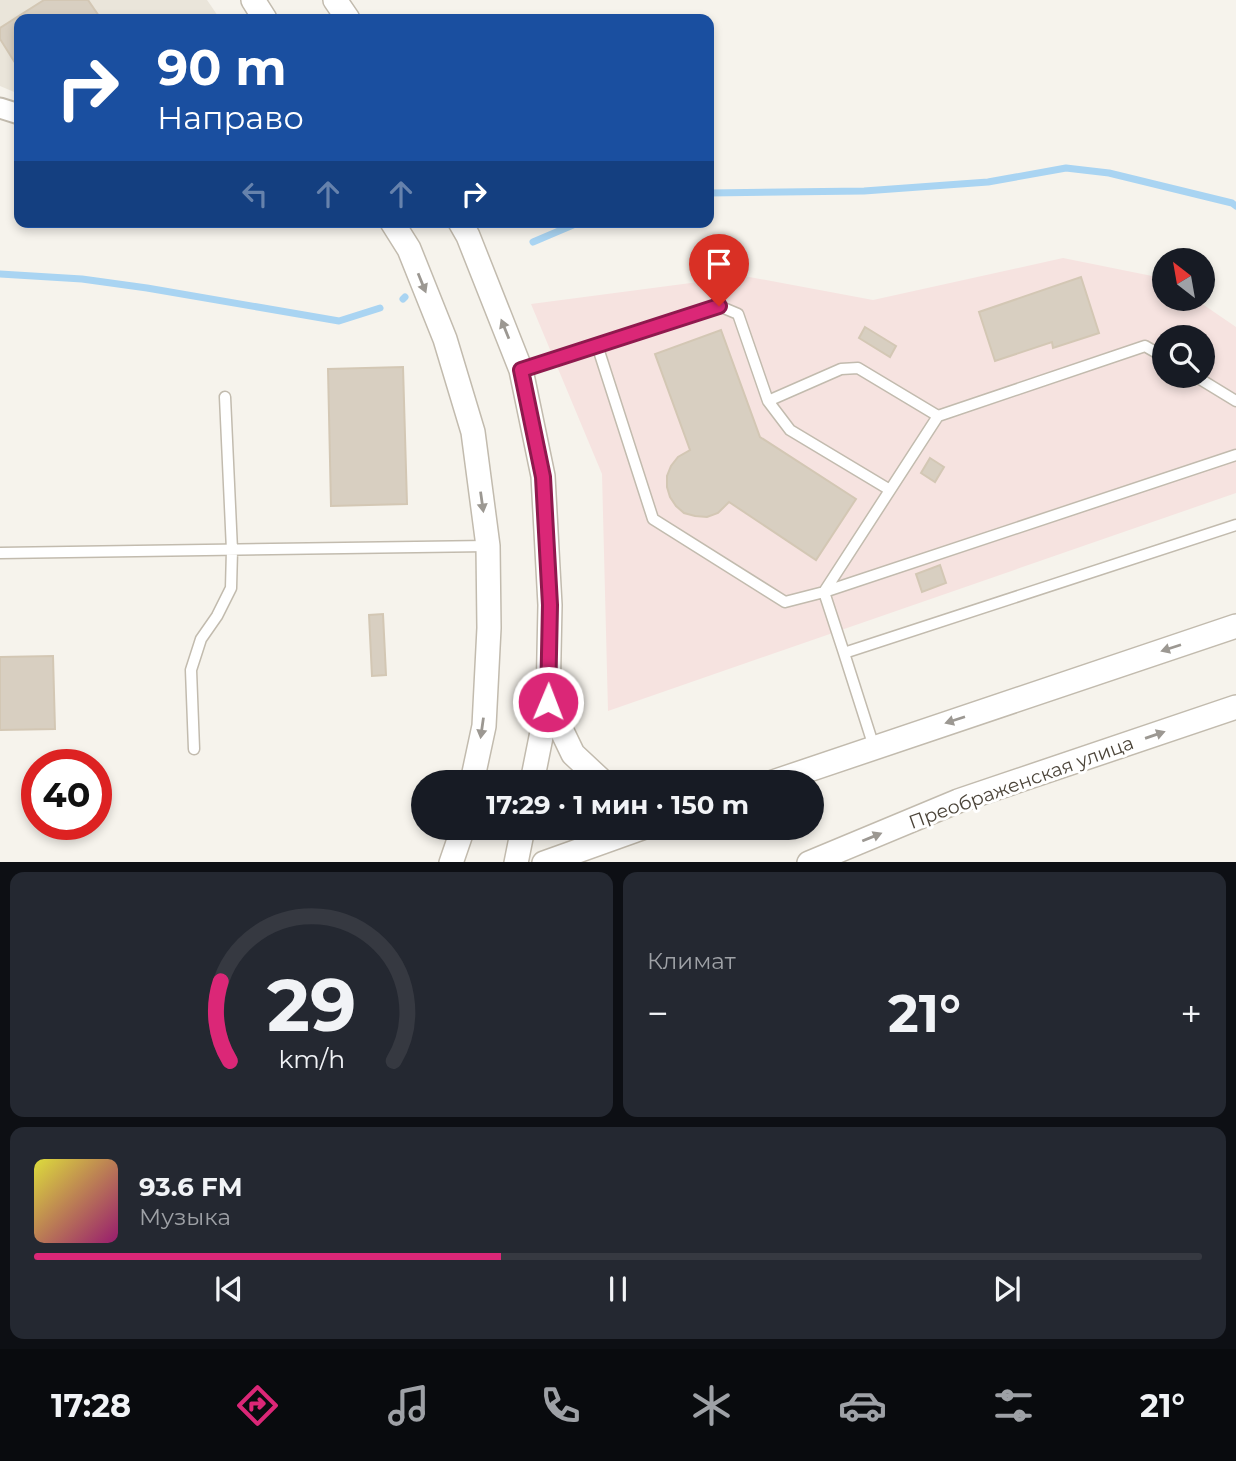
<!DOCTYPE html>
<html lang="ru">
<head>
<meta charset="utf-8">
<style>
  :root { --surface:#171b24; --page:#242831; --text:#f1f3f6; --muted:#9ea1a6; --line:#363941; --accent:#db2777 }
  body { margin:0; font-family:Montserrat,sans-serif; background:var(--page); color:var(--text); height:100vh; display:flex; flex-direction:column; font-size:26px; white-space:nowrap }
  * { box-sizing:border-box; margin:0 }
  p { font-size:23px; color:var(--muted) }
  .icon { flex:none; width:38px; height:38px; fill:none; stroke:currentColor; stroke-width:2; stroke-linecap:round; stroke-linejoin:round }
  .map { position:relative; height:862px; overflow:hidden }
  .details { display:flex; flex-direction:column; gap:10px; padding:10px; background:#0d0f14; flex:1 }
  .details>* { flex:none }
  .hud { position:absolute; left:14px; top:14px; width:700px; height:214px; border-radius:14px; box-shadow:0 4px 10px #0003; background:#1a4fa0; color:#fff; overflow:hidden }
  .needle { width:46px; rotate:329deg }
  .fabs { position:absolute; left:1152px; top:248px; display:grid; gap:14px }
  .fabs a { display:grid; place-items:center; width:63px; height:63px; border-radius:50%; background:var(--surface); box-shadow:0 4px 10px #0003; font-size:35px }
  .speed { position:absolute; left:21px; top:749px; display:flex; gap:14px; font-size:35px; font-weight:700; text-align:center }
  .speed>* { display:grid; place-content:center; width:91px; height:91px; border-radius:50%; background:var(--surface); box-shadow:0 4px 10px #0003; line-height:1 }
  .speed .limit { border:10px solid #d22; background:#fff; color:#111 }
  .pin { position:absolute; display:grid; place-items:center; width:60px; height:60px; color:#fff; margin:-72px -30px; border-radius:50% 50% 50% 0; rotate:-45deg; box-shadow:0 0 7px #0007 }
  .pin .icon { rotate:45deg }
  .me { position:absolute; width:77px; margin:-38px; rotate:1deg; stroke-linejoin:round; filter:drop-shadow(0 0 5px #0008) }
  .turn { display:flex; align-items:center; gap:24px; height:147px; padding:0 28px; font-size:32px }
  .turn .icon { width:91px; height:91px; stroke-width:2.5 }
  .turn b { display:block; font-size:49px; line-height:60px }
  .lanes { display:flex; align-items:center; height:66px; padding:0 28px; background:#0003; justify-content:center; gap:35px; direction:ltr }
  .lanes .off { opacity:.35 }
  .big { font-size:52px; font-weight:700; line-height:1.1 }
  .details .tile { flex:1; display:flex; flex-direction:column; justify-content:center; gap:10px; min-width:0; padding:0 24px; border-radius:14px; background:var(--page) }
  .details .dial { align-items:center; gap:0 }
  .dial svg { height:182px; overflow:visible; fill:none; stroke:var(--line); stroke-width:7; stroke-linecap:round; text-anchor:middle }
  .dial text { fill:var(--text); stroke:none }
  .song { display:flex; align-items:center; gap:21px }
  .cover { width:84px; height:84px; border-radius:10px; background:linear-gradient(135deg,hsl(60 70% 55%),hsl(320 70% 35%)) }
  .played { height:7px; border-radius:4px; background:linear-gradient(90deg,var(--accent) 40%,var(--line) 40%) }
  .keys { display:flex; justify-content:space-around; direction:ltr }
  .heat { display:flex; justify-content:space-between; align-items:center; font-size:38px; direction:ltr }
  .details .tiles { flex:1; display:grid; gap:10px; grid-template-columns:1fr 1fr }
  .tile:last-child { grid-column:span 2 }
  .trip { position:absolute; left:411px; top:770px; width:413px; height:70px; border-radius:35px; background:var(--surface); box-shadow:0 4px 10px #0003; font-weight:700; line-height:70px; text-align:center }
  .tabs { display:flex; height:112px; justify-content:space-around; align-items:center; background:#090b0e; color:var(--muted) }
  .tabs .icon { width:49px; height:49px }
  .tabs .active { color:var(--accent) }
  .tabs b { font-size:32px; color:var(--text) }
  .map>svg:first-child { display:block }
  .residential { fill:#eae5da }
  .medical { fill:#f6e3e0; fill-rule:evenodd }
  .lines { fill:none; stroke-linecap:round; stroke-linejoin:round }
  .stream { stroke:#a9d4f2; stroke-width:7 }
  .building { fill:#d8cfc1; stroke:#d3c7b4; stroke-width:2 }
  .service-casing { stroke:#c2bbae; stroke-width:13 }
  .minor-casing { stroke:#c2bbae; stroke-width:23 }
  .tertiary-casing { stroke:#c2bbae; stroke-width:26 }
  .service { stroke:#fff; stroke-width:10 }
  .minor { stroke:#fff; stroke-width:19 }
  .tertiary { stroke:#fff; stroke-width:23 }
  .oneway { fill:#9c9892 }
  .route-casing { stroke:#8e194d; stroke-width:18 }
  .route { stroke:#db2777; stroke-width:12 }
  .labels { text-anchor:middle; stroke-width:6; stroke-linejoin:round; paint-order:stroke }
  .street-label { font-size:19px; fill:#4b4439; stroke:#fff }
</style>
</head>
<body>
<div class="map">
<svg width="1236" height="863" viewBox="0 0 1236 863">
  <rect width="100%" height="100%" fill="#f6f3ec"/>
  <!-- residential -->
  <path class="residential" d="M0,0H207L220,19H19V94L0,86Z"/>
  <!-- medical -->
  <path class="medical" d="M1063,258L1162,278L1164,279V299H1195L1236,327V493L608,711L602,474L531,304L744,276L873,300ZM1164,338H1202V376H1164Z"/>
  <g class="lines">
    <!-- stream -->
    <path class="stream" d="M709,193L864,191L988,182L1066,168L1109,173L1232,203L1236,206
      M533,242L580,222
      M0,274L82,279L147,288L339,321L380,308
      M403,299L405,297"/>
  </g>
  <!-- building -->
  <path class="building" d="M44,0H88L101,19H19V69L0,39V28Z
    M1081,277L1099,333L1053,348L1052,342L995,361L979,312Z
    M865,327L896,346L890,357L859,338Z
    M721,330L760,437L856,499L816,560L729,502L718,513L707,517L695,516L684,513L676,506L670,497L667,487V476L671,466L678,457L690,450L655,354Z
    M403,367L407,504L331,506L328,369Z
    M930,458L944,467L935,482L921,473Z
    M940,565L946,583L922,592L916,574Z
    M383,614L386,675L372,676L369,615Z
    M53,656L55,729L0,730V657Z"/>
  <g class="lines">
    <!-- service casing -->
    <g class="service-casing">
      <path id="service" d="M597,345L653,519L785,602L824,592L1236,455
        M521,370L719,306L738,314L768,401L790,430L890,490
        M1195,376L1236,401
        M768,401L841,369L858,368L938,416
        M0,553L488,546
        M844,653L824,592L938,416L1145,346L1164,357
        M874,747L844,653L1236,525
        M194,749L191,670L201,639L217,616L231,588L232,550L225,397"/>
    </g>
    <!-- minor casing -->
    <g class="minor-casing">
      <path id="minor" d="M0,108L19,114"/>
    </g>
    <!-- tertiary casing -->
    <g class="tertiary-casing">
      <path id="tertiary" d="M253,0L265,19
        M335,0L348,19
        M392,222L409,249L445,339L473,432L488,546L489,628L484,726L472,782
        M460,222L468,236L521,370L543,476L550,605L548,702L532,782
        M548,702L573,754L603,782
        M773,782L1236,626
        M451,863L463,828
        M516,863L523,828
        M544,863L642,828
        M809,863L958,801L1236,707"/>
    </g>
    <!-- service -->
    <use href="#service" class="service"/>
    <!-- minor -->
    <use href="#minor" class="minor"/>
    <!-- tertiary -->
    <use href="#tertiary" class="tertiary"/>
  </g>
  <!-- one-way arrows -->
  <defs><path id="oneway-solid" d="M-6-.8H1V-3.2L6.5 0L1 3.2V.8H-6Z" transform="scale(1.75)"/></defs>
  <g class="oneway">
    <use href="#oneway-solid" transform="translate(422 283) rotate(68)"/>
    <use href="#oneway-solid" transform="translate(505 329) rotate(-112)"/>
    <use href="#oneway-solid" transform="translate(482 502) rotate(82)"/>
    <use href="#oneway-solid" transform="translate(1171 648) rotate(162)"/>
    <use href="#oneway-solid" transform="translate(955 720) rotate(162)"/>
    <use href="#oneway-solid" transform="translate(482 728) rotate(98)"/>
    <use href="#oneway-solid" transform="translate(1155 735) rotate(-19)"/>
    <use href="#oneway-solid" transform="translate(872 837) rotate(-22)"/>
  </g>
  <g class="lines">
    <!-- route casing -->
    <g class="route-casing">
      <path id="route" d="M548,702L550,605L543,477L521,370L719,306"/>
    </g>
    <!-- route -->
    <use href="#route" class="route"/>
  </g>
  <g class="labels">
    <!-- street labels -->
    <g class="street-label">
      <text transform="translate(1021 782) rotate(-20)" y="7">Преображенская улица</text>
    </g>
  </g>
</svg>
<div class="fabs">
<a><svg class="needle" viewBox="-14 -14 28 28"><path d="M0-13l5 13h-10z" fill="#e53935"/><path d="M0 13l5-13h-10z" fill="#9ea1a6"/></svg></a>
<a><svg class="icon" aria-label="search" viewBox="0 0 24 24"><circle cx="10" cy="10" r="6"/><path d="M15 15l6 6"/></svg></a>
</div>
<div class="speed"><div class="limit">40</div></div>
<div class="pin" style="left:719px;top:306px;background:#d93025"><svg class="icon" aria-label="arrive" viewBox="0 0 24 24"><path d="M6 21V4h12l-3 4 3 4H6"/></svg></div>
<svg class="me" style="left:548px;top:702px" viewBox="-20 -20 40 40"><circle r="17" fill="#db2777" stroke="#fff" stroke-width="3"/><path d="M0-11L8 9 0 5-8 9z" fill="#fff"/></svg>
<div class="trip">17:29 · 1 мин · 150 m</div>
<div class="hud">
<div class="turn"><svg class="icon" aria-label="right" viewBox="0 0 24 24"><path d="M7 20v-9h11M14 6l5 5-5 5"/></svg><div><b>90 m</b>Направо</div></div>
<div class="lanes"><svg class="icon off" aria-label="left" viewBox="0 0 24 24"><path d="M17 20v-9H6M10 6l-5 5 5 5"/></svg><svg class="icon off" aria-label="ahead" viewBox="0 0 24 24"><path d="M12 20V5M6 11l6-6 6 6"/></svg><svg class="icon off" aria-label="ahead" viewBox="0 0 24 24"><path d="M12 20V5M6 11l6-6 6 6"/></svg><svg class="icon" aria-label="right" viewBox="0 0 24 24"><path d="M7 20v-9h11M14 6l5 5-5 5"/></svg></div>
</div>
</div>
<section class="details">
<div class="tiles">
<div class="tile dial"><svg viewBox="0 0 100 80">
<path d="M14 69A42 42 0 1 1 86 69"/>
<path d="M14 69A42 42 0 0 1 10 34" stroke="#db2777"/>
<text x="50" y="56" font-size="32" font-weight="700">29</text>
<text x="50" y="72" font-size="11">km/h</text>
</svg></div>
<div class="tile"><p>Климат</p>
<div class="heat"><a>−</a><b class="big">21°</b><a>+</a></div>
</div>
<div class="tile">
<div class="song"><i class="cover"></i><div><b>93.6 FM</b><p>Музыка</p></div></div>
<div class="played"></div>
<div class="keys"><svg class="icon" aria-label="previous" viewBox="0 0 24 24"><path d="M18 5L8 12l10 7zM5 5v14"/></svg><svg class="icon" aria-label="pause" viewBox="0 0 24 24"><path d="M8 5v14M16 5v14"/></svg><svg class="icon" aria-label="next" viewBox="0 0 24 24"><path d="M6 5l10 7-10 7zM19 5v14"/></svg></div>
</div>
</div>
</section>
<nav class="tabs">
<b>17:28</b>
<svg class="icon active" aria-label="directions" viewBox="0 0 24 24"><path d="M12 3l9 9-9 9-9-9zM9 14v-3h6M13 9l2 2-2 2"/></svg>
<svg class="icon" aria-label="music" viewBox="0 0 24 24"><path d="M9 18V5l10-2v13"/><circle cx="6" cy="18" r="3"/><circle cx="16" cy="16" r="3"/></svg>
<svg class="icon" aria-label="phone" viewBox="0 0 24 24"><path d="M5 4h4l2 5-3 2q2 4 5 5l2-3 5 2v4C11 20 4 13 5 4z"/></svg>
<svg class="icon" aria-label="climate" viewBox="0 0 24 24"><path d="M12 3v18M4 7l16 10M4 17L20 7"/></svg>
<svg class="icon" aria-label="car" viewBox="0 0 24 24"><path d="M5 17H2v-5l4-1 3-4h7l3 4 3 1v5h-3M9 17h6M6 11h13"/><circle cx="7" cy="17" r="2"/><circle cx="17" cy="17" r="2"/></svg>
<svg class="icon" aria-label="filters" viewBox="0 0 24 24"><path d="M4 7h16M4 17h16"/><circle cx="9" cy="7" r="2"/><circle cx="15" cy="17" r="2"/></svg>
<b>21°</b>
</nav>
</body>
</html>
